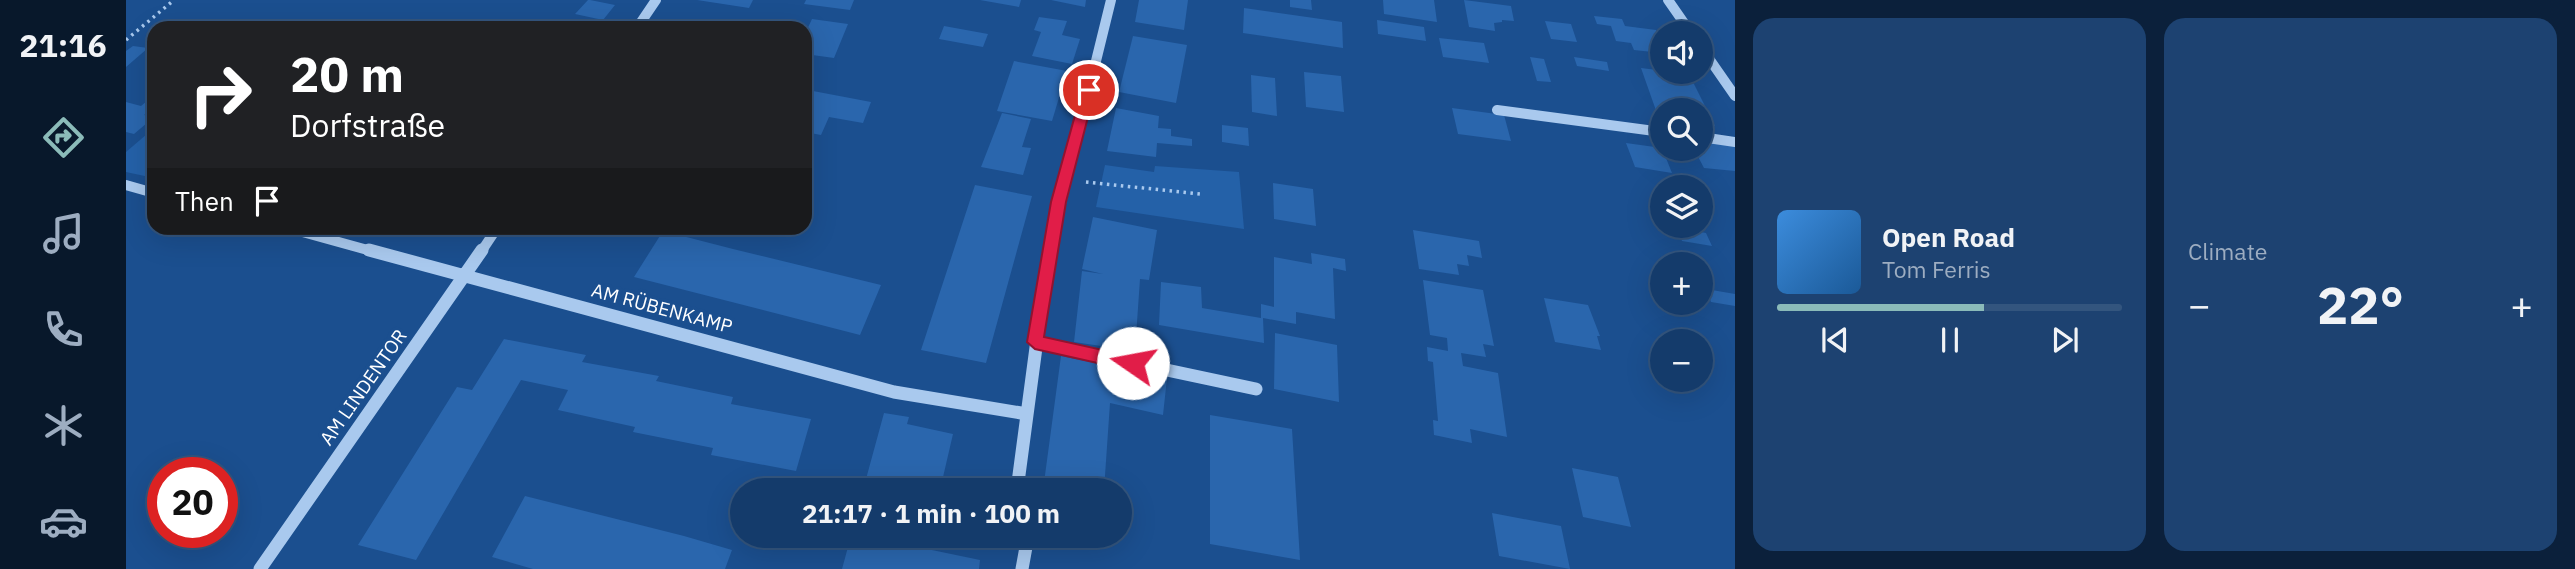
<!DOCTYPE html>
<html lang="en">
<head>
<meta charset="utf-8">
<style>
  :root { --surface:#143b6b; --page:#1d4271; --text:#f1f3f6; --muted:#9dadc1; --line:#33557e; --accent:#8bbbb9 }
  body { margin:0; font-family:"IBM Plex Sans",sans-serif; background:var(--page); color:var(--text); height:100vh; display:flex; flex-direction:column; font-size:26px; white-space:nowrap }
  * { box-sizing:border-box; margin:0 }
  p { font-size:23px; color:var(--muted) }
  .icon { flex:none; width:38px; height:38px; fill:none; stroke:currentColor; stroke-width:2; stroke-linecap:round; stroke-linejoin:round }
  .map { position:relative; flex:1; overflow:hidden }
  .drawer { display:flex; flex-direction:column; gap:18px; padding:18px; background:#0b203b; width:840px }
  .drawer>* { flex:none }
  .hud { position:absolute; left:21px; top:21px; width:665px; height:214px; border-radius:21px; box-shadow:0 7px 28px #0002,0 0 0 2px var(--line); background:#202124; color:#fff; overflow:hidden }
  .controls { position:absolute; left:1524px; top:21px; display:grid; gap:14px }
  .controls a { display:grid; place-items:center; width:63px; height:63px; border-radius:50%; background:var(--surface); box-shadow:0 7px 28px #0002,0 0 0 2px var(--line); font-size:35px }
  .speed { position:absolute; left:21px; top:457px; display:flex; gap:14px; font-size:35px; font-weight:700; text-align:center }
  .speed>* { display:grid; place-content:center; width:91px; height:91px; border-radius:50%; background:var(--surface); box-shadow:0 7px 28px #0002,0 0 0 2px var(--line); line-height:1 }
  .speed .limit { border:10px solid #d22; background:#fff; color:#111 }
  .pin { position:absolute; display:grid; place-items:center; width:60px; height:60px; color:#fff; margin:-30px; border:4px solid #fff; border-radius:50%; box-shadow:0 2px 7px #0007 }
  .me { position:absolute; width:77px; margin:-38px; rotate:282deg; stroke-linejoin:round; filter:drop-shadow(0 0 5px #0008) }
  .turn { display:flex; align-items:center; gap:24px; height:147px; padding:0 28px; font-size:32px }
  .turn .icon { width:91px; height:91px; stroke-width:2.5 }
  .turn b { display:block; font-size:49px; line-height:60px }
  .then { display:flex; align-items:center; height:66px; padding:0 28px; background:#0003; gap:14px; font-size:26px }
  .big { font-size:52px; font-weight:800; line-height:1.1 }
  .drawer .tile { flex:1; display:flex; flex-direction:column; justify-content:center; gap:10px; min-width:0; padding:0 24px; border-radius:21px; background:var(--page) }
  .song { display:flex; align-items:center; gap:21px }
  .cover { width:84px; height:84px; border-radius:10px; background:linear-gradient(135deg,hsl(210 70% 55%),hsl(210 70% 35%)) }
  .played { height:7px; border-radius:4px; background:linear-gradient(90deg,var(--accent) 60%,var(--line) 60%) }
  .keys { display:flex; justify-content:space-around; direction:ltr }
  .heat { display:flex; justify-content:space-between; align-items:center; font-size:38px; direction:ltr }
  .drawer .tiles { flex:1; display:grid; gap:18px; grid-template-columns:repeat(2,1fr) }
  .trip { position:absolute; left:604px; top:478px; width:402px; height:70px; border-radius:35px; background:var(--surface); box-shadow:0 7px 28px #0002,0 0 0 2px var(--line); font-weight:800; line-height:70px; text-align:center }
  main { display:flex; flex:1; min-height:0 }
  .menu { display:flex; flex-direction:column; width:126px; justify-content:space-around; align-items:center; background:#08182b; color:var(--muted) }
  .menu .icon { width:49px; height:49px }
  .menu .on { color:var(--accent) }
  .menu b { font-size:32px; color:var(--text) }
  .map>svg:first-child { display:block }
  .green { fill:#2461a8 }
  .building { fill:#2a66ad }
  .lines { fill:none; stroke-linecap:round; stroke-linejoin:round }
  .path { stroke:#a9c9ee; stroke-width:3.5; stroke-dasharray:2.5 4.5; stroke-linecap:butt }
  .minor-far1 { stroke:#a9c9ee; stroke-width:10 }
  .minor { stroke:#a9c9ee; stroke-width:13 }
  .route { fill:#e11d48; stroke:#92132f; stroke-width:2 }
  .labels { text-anchor:middle; stroke-width:7; stroke-linejoin:round; paint-order:stroke }
  .street-label { font-size:19px; fill:#fff; stroke:#1b4f8f }
</style>
</head>
<body>
<main>
<nav class="menu">
<b>21:16</b>
<svg class="icon on" aria-label="directions" viewBox="0 0 24 24"><path d="M12 3l9 9-9 9-9-9zM9 14v-3h6M13 9l2 2-2 2"/></svg>
<svg class="icon" aria-label="music" viewBox="0 0 24 24"><path d="M9 18V5l10-2v13"/><circle cx="6" cy="18" r="3"/><circle cx="16" cy="16" r="3"/></svg>
<svg class="icon" aria-label="phone" viewBox="0 0 24 24"><path d="M5 4h4l2 5-3 2q2 4 5 5l2-3 5 2v4C11 20 4 13 5 4z"/></svg>
<svg class="icon" aria-label="climate" viewBox="0 0 24 24"><path d="M12 3v18M4 7l16 10M4 17L20 7"/></svg>
<svg class="icon" aria-label="car" viewBox="0 0 24 24"><path d="M5 17H2v-5l4-1 3-4h7l3 4 3 1v5h-3M9 17h6M6 11h13"/><circle cx="7" cy="17" r="2"/><circle cx="17" cy="17" r="2"/></svg>
</nav>
<div class="map">
<svg width="1609" height="569" viewBox="0 0 1609 569">
  <rect width="100%" height="100%" fill="#1b4f8f"/>
  <!-- green -->
  <path class="green" d="M28,128V178L0,172V152Z
    M979,165L1028,172L1029,166L1113,172L1118,229L970,207Z"/>
  <!-- building -->
  <path class="building" d="M462,0H464L489,5L477,20L449,14Z
    M571,0H627L623,8Z
    M680,0H728L724,10L678,4Z
    M854,0H895L893,7Z
    M925,0H960L959,7Z
    M1013,0H1062L1058,30L1009,22Z
    M1164,0H1185L1186,10L1164,7Z
    M1257,0H1308L1311,22L1258,14Z
    M1338,0L1385,6L1388,21L1376,20V22L1368,23L1369,31L1343,27Z
    M1118,8L1216,22L1217,48L1117,33Z
    M1468,16L1496,19L1499,26L1530,30L1536,53L1508,50L1505,43L1490,41L1485,26L1471,24Z
    M913,17L941,21L936,35L954,39L946,64L906,56L915,32L908,30Z
    M686,19L722,24L708,58L679,54V34Z
    M1251,20L1298,27L1300,41L1252,34Z
    M1419,21L1445,24L1451,42L1425,39Z
    M818,26L862,34L857,47L813,39Z
    M1007,36L1061,45L1050,103L993,92Z
    M1313,38L1358,43L1363,63L1317,57Z
    M7,46L22,48L0,67V51Z
    M1404,57L1418,59L1425,82L1411,81Z
    M1448,57L1481,62L1483,71L1451,66Z
    M888,61L941,71L926,121L871,111Z
    M1515,68L1563,74L1589,126L1575,124V110H1536V119H1533Z
    M1178,72L1215,76L1218,112L1180,107Z
    M1125,75L1149,78L1151,116L1126,112Z
    M687,91L745,102L737,123L703,117L695,135L679,132V108Z
    M21,101L28,102V107L18,115L28,117L8,134L0,132V102L15,106Z
    M990,108L1033,116L1032,128L1045,129V136L1066,139V146L1031,143L1030,157L981,151Z
    M1326,108L1378,115L1385,141L1332,134Z
    M876,113L905,119L896,147L905,148L897,175L855,167Z
    M1096,125L1122,128L1123,146L1096,142Z
    M1575,142L1609,145V171L1578,168L1568,149H1575Z
    M1500,143L1536,148L1546,173L1509,167Z
    M1147,183L1187,189L1190,226L1148,219Z
    M849,185L906,196L860,363L795,350Z
    M967,217L1031,230L1023,280L1014,279L1009,351L948,342L956,271L977,274L956,269Z
    M1551,228L1580,233L1586,246L1556,241Z
    M1287,230L1353,241L1356,258L1341,255L1343,266L1331,264L1333,275L1293,269Z
    M537,231L607,249L755,285L734,335L508,277Z
    M1185,253L1219,259L1220,271L1207,268L1209,319L1170,312V324L1137,318L1138,343L1033,325L1035,282L1075,287L1076,308L1135,318V304L1148,307V257L1186,264Z
    M1297,280L1357,290L1368,346L1357,344L1360,357L1335,353L1337,366L1372,373L1381,437L1344,429L1346,443L1308,435L1307,420L1312,421L1307,362L1302,361L1301,347L1322,351L1321,338L1304,335Z
    M1580,289L1609,294V306L1585,302Z
    M1418,298L1462,305L1474,336H1471L1475,350L1429,342Z
    M1149,333L1211,345L1213,402L1148,389Z
    M378,339L460,355L456,362L533,376L530,381L607,397L605,404L685,419L670,471L585,455L587,448L507,432L509,427L432,410L442,390L395,380L290,560L232,545L331,387L346,390Z
    M935,356L1041,378L1037,415L984,403L978,490H917Z
    M758,413L783,417L781,424L827,434L814,490H737Z
    M1084,415L1166,429L1174,560L1084,544Z
    M1446,468L1492,477L1505,527L1457,517Z
    M399,496L558,536L606,550L599,569H407L366,557Z
    M1366,513L1435,526L1444,569L1373,556Z
    M725,536H804L801,549L854,560L853,569H716Z"/>
  <g class="lines">
    <!-- path -->
    <path class="path" d="M0,40L48,0
      M960,182L1074,194"/>
    <!-- minor-far1 -->
    <path class="minor-far1" d="M1542,0L1565,33
      M511,28L530,0
      M1575,47L1609,96
      M1371,110L1536,132
      M1575,137L1609,142
      M0,185L28,193
      M162,228L249,252
      M355,252L371,228
      M923,252L985,0"/>
    <!-- minor -->
    <path class="minor" d="M243,250L768,392L901,414
      M909,342L1130,389
      M891,490L923,250
      M134,569L356,250
      M896,569L902,536"/>
  </g>
  <!-- route -->
  <path class="route" d="M963,86L969,90L940,202L918,337L1013,358L1015,363L1007,371L909,349L901,342L925,202L956,90Z"/>
  <g class="labels">
    <!-- street labels -->
    <g class="street-label">
      <text transform="translate(536 308) rotate(15)" y="7">AM RÜBENKAMP</text>
      <text transform="translate(237 387) rotate(-55)" y="7">AM LINDENTOR</text>
    </g>
  </g>
</svg>
<div class="controls">
<a><svg class="icon" aria-label="sound" viewBox="0 0 24 24"><path d="M4 9h4l5-4v14l-5-4H4zM17 9q2 3 0 6"/></svg></a>
<a><svg class="icon" aria-label="search" viewBox="0 0 24 24"><circle cx="10" cy="10" r="6"/><path d="M15 15l6 6"/></svg></a>
<a><svg class="icon" aria-label="layers" viewBox="0 0 24 24"><path d="M12 4l9 5-9 5-9-5zM3 14l9 5 9-5"/></svg></a>
<a>+</a>
<a>−</a>
</div>
<div class="speed"><div class="limit">20</div></div>
<div class="pin" style="left:963px;top:90px;background:#d93025"><svg class="icon" aria-label="arrive" viewBox="0 0 24 24"><path d="M6 21V4h12l-3 4 3 4H6"/></svg></div>
<svg class="me" style="left:1007px;top:363px" viewBox="-20 -20 40 40"><circle r="19" fill="#fff"/><path d="M0-13L10 11 0 6-10 11z" fill="#e11d48"/></svg>
<div class="trip">21:17 · 1 min · 100 m</div>
<div class="hud">
<div class="turn"><svg class="icon" aria-label="right" viewBox="0 0 24 24"><path d="M7 20v-9h11M14 6l5 5-5 5"/></svg><div><b>20 m</b>Dorfstraße</div></div>
<div class="then">Then<svg class="icon" aria-label="arrive" viewBox="0 0 24 24"><path d="M6 21V4h12l-3 4 3 4H6"/></svg></div>
</div>
</div>
<section class="drawer">
<div class="tiles">
<div class="tile">
<div class="song"><i class="cover"></i><div><b>Open Road</b><p>Tom Ferris</p></div></div>
<div class="played"></div>
<div class="keys"><svg class="icon" aria-label="previous" viewBox="0 0 24 24"><path d="M18 5L8 12l10 7zM5 5v14"/></svg><svg class="icon" aria-label="pause" viewBox="0 0 24 24"><path d="M8 5v14M16 5v14"/></svg><svg class="icon" aria-label="next" viewBox="0 0 24 24"><path d="M6 5l10 7-10 7zM19 5v14"/></svg></div>
</div>
<div class="tile"><p>Climate</p>
<div class="heat"><a>−</a><b class="big">22°</b><a>+</a></div>
</div>
</div>
</section>
</main>
</body>
</html>
